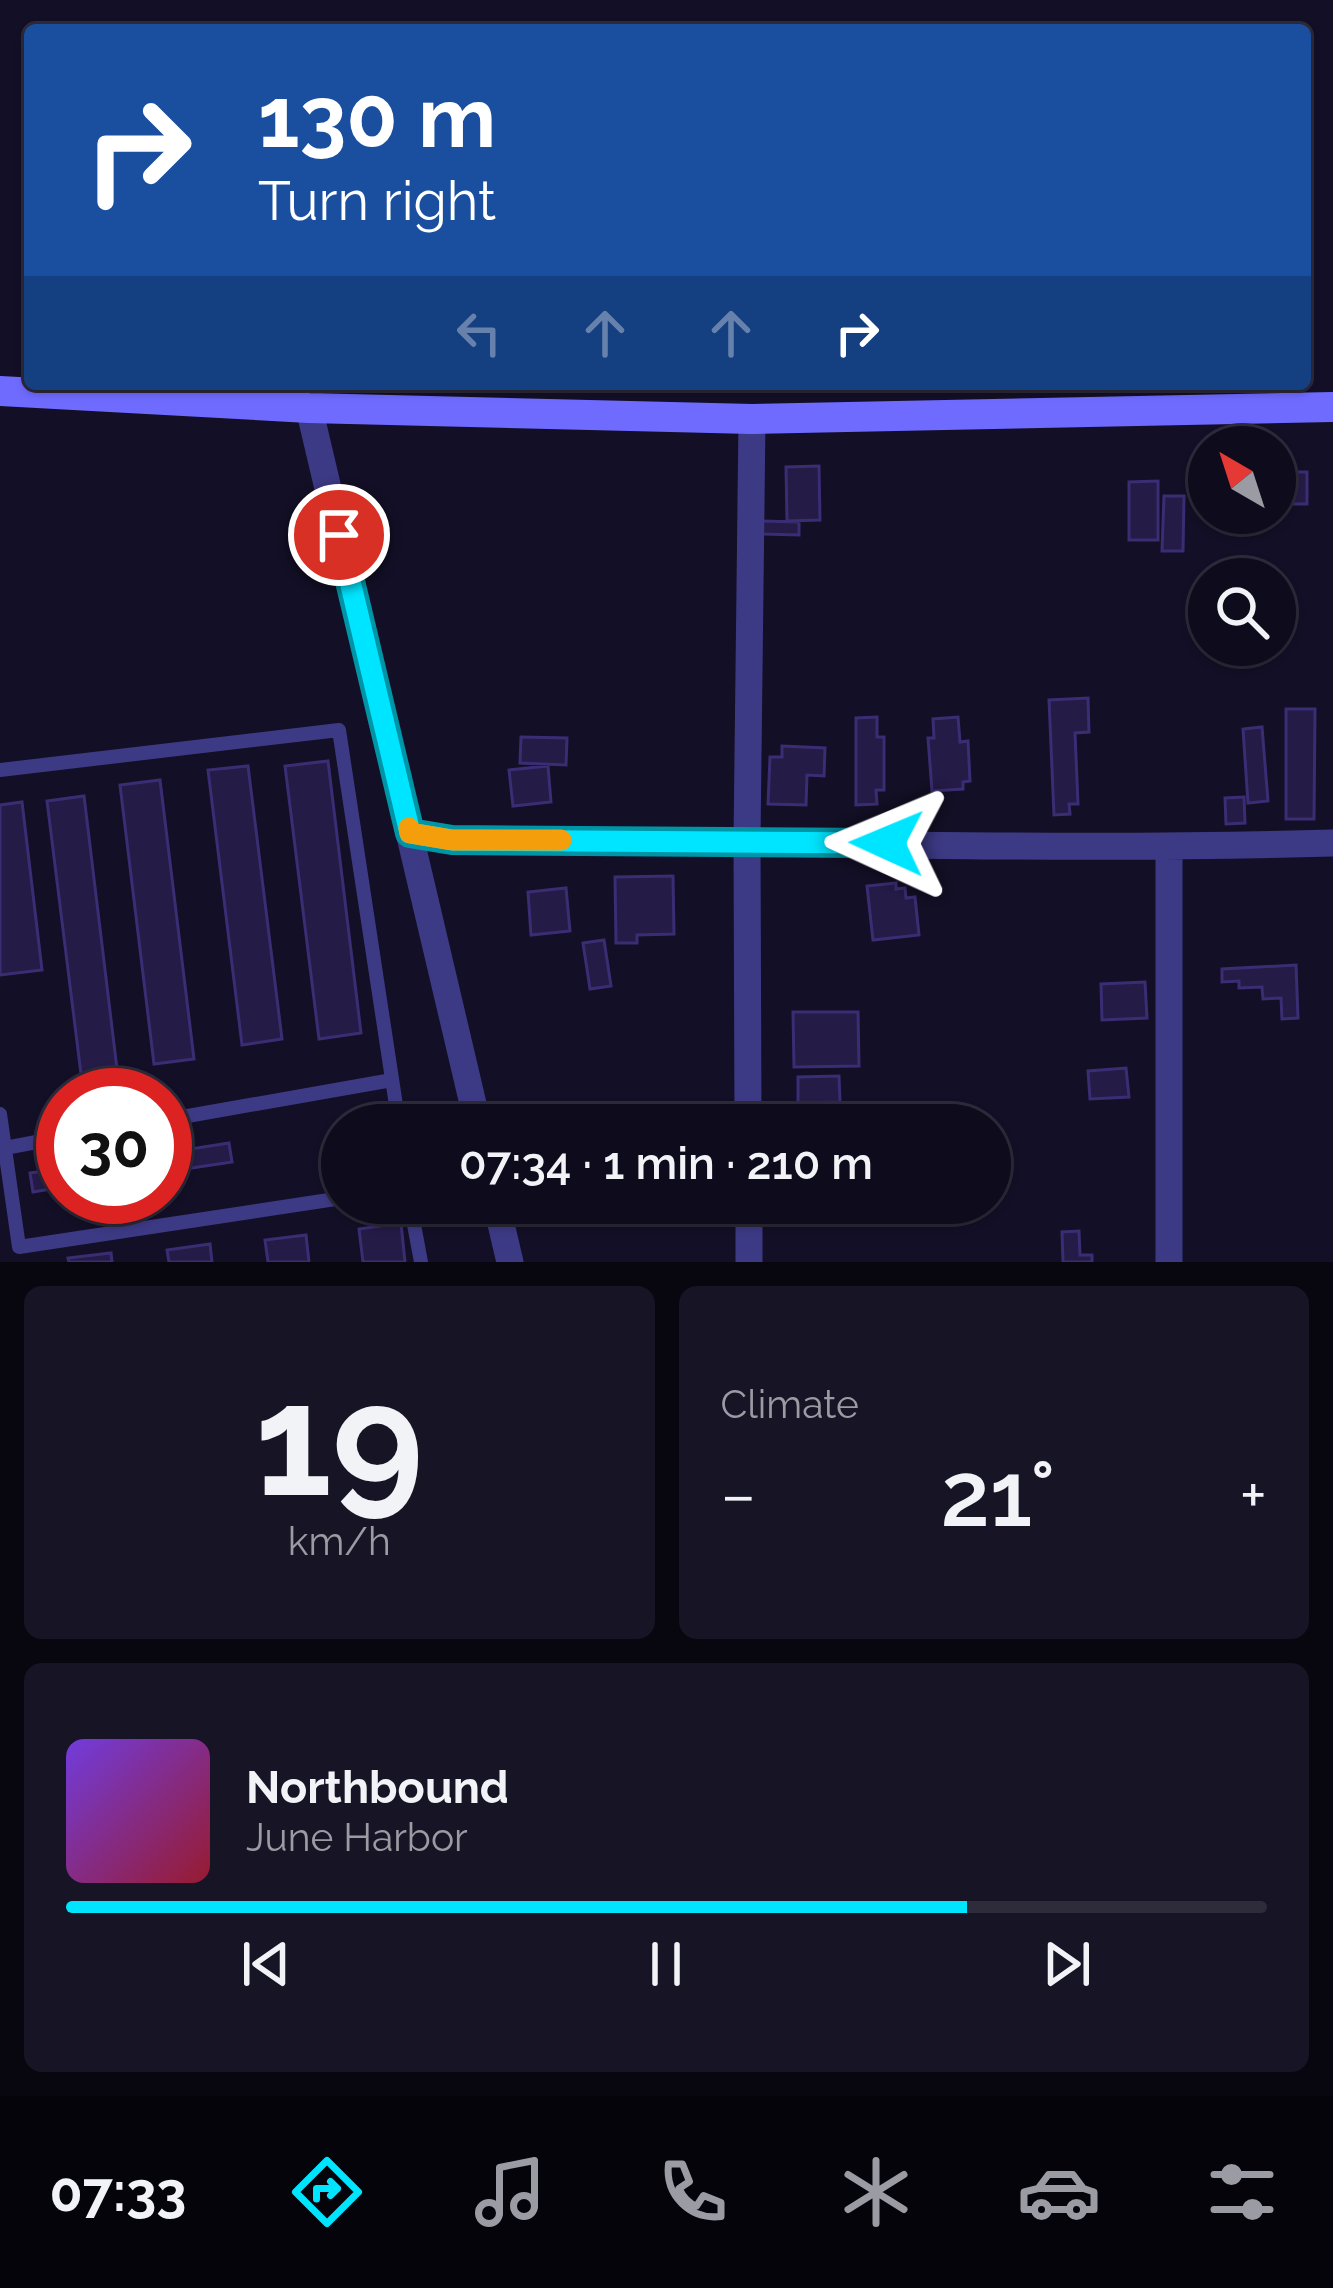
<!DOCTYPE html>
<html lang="en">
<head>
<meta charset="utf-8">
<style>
  :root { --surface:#0e0b1c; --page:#171425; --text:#f1f3f6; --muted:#9b9ba3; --line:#2e2b3b; --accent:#00e5ff }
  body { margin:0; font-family:Raleway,sans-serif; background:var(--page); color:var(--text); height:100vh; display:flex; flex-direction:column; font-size:45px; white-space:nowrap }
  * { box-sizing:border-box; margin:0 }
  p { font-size:39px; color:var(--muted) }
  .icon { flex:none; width:66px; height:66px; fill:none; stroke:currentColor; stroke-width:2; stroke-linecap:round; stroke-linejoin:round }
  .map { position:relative; height:1262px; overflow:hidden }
  .details { display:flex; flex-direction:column; gap:24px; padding:24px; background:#08060f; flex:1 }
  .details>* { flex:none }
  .guide { position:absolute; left:24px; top:24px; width:1287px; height:366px; border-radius:12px; box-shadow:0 3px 9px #0004,0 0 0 3px var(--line); background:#1a4fa0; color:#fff; overflow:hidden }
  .needle { width:78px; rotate:321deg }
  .controls { position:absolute; left:1188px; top:426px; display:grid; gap:24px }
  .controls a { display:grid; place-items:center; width:108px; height:108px; border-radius:50%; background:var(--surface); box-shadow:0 3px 9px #0004,0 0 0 3px var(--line); font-size:60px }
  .speed { position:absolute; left:36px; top:1068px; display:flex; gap:24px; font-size:60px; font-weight:700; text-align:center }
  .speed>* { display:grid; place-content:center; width:156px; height:156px; border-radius:50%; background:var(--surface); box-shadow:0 3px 9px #0004,0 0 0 3px var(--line); line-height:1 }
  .speed .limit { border:18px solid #d22; background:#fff; color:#111 }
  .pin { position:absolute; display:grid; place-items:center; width:102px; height:102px; color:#fff; margin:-51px; border:6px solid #fff; border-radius:50%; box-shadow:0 3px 12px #0007 }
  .me { position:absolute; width:132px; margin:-66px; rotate:271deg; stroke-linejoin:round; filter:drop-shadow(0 0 9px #0008) }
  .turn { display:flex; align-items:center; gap:42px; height:252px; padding:0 36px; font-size:54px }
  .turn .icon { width:156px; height:156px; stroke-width:2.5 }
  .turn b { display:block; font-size:84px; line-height:102px }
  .lanes { display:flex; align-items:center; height:114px; padding:0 36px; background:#0003; justify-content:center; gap:60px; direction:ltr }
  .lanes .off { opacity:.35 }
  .big { font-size:90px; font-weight:600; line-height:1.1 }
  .details .card { flex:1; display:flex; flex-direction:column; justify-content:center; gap:18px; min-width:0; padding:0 42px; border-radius:18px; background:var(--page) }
  .details .dial { align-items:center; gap:0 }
  .dial b { font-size:156px; line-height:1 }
  .song { display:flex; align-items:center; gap:36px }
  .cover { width:144px; height:144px; border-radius:18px; background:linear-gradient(135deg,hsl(260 70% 55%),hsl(350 70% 35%)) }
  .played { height:12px; border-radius:6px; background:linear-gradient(90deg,var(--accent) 75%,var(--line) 75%) }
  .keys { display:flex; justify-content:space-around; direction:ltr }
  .heat { display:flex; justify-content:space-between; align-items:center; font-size:66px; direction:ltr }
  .details .tiles { flex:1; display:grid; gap:24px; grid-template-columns:1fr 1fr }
  .card:last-child { grid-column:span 2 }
  .trip { position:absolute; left:321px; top:1104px; width:690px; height:120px; border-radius:60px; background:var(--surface); box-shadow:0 3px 9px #0004,0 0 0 3px var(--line); font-weight:600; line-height:120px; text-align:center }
  .dock { display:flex; height:192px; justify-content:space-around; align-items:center; background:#06040b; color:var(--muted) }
  .dock .icon { width:84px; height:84px }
  .dock .current { color:var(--accent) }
  .dock b { font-size:54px; color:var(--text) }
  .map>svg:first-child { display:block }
  .building { fill:#241b47; stroke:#3b2d73; stroke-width:3 }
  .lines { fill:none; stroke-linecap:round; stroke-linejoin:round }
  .service { stroke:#3d3a85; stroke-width:14 }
  .minor { stroke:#3d3a85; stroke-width:27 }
  .secondary { stroke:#6f6bff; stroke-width:30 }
  .route-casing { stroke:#0095a6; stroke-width:30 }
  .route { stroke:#00e5ff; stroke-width:21 }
  .slow { stroke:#f59e0b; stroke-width:21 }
</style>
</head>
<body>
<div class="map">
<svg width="1333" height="1262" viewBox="0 0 1333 1262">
  <rect width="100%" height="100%" fill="#130f26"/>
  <!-- building -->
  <path class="building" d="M819,466L820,520L787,521L786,467Z
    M1275,472H1307V504H1275Z
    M1158,481V540H1129V482Z
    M1164,496H1184L1183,551H1162Z
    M762,521L799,522V535L762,534Z
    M1088,698L1089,732L1075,733L1078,804H1069L1070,814L1054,815L1049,700Z
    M1286,709H1315L1314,819H1286Z
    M877,717V737H884V790H876L877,804L856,805V718Z
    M958,717L960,742L968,741L970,781L963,782V789L932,791L928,738H934L933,719Z
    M1262,727L1268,801L1248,803L1243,729Z
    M521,737L567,738L566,765L520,763Z
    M782,746L825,748L824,776L807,775L806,805L768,804L770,757H782Z
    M328,761L361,1033L319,1039L285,766Z
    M248,766L282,1039L242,1045L208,770Z
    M548,766L551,802L513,806L509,770Z
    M160,780L194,1059L154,1064L120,785Z
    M84,796L117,1069L81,1074L47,801Z
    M1244,797L1245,823L1226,824L1225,798Z
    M22,802L42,970L0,975V805Z
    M673,876L674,934L637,935V943H616L615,877Z
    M896,883V889L905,888L906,898L915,897L919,935L873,940L867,886Z
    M566,888L570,931L531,935L528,892Z
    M604,940L611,986L590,989L583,943Z
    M1296,965L1298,1018L1282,1019L1281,998L1263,999L1262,987L1239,988V981L1222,982V969Z
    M1145,982L1147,1018L1102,1020L1101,984Z
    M793,1012H858L859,1066L794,1067Z
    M1126,1068L1129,1097L1090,1099L1088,1071Z
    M839,1076L840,1102L798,1103V1077Z
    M229,1143L232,1162L165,1172V1153Z
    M63,1168V1187L33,1192L30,1173Z
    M789,1203H834V1216L789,1213Z
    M401,1223L405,1262H363L359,1229Z
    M1079,1231L1080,1255H1092V1262H1063L1062,1232Z
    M306,1235L309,1262H268L265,1240Z
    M210,1244L212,1262H169L167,1250Z
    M111,1253L112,1262H69L68,1258Z"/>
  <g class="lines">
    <!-- service -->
    <path class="service" d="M0,770L339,730L399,1125
      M0,1114L19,1247L342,1198
      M165,1120L392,1080
      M5,1148L63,1137
      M410,1203L421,1262"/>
    <!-- minor -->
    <path class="minor" d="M309,408L478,1125
      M410,833L452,840C746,840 1040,852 1333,843
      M748,1125L747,840L752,419
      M496,1203L510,1262
      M749,1203V1262
      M1169,1262V848"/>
    <!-- secondary -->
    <path class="secondary" d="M0,391L309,408L752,419L1333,407"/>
  </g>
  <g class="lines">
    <!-- route casing -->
    <g class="route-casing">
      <path id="route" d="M339,535L410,833L452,840L887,843"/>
    </g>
    <!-- route -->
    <use href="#route" class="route"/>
    <!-- slow -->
    <path class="slow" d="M409,828L410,833L452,840H561"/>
  </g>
</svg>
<div class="controls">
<a><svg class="needle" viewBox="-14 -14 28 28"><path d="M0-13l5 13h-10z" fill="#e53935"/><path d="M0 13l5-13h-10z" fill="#9b9ba3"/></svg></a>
<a><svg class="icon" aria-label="search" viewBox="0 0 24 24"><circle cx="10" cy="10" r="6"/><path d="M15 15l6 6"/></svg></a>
</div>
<div class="speed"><div class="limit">30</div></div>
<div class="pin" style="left:339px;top:535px;background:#d93025"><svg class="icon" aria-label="arrive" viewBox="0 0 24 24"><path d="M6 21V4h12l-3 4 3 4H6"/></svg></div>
<svg class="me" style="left:887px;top:843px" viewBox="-20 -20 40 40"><path d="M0-17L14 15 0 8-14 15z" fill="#00e5ff" stroke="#fff" stroke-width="4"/></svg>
<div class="trip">07:34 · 1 min · 210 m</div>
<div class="guide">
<div class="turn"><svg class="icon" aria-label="right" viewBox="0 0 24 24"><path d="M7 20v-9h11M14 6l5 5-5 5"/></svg><div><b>130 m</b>Turn right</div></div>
<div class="lanes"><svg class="icon off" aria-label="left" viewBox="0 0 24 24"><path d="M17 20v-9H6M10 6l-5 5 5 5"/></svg><svg class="icon off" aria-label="ahead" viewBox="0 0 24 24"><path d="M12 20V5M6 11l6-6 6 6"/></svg><svg class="icon off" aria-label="ahead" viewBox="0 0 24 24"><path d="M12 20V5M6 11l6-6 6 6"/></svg><svg class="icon" aria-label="right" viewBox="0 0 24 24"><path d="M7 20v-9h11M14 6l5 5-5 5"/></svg></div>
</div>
</div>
<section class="details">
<div class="tiles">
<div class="card dial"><b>19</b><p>km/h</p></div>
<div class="card"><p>Climate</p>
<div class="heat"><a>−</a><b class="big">21°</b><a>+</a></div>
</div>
<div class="card">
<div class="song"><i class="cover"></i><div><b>Northbound</b><p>June Harbor</p></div></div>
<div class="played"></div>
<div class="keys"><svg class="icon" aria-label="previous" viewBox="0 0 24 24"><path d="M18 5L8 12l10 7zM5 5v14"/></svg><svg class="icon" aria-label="pause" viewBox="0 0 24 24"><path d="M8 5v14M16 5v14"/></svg><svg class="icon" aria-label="next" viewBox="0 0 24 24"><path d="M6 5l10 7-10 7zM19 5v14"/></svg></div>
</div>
</div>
</section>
<nav class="dock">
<b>07:33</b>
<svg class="icon current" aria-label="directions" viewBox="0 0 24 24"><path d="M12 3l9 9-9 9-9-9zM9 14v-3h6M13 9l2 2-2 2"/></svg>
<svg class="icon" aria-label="music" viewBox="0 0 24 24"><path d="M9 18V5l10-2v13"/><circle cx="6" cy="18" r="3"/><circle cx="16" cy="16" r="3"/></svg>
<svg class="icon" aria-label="phone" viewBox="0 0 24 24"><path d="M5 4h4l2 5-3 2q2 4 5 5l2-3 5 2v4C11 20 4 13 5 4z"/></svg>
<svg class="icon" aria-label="climate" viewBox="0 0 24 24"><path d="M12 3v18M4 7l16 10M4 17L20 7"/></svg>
<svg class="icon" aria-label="car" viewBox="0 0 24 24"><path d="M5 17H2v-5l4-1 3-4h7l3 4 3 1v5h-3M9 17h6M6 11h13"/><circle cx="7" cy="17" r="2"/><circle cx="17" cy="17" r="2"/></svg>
<svg class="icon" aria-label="filters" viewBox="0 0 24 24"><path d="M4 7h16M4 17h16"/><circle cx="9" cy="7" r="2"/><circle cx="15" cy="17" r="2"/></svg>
</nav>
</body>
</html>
